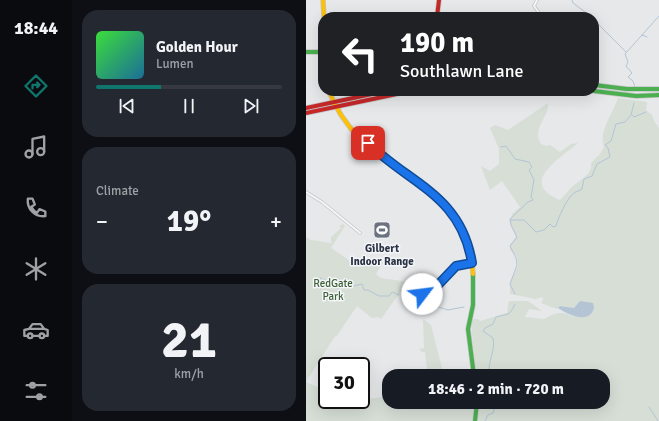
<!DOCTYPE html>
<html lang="en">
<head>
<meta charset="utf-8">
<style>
  :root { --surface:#171b24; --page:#242831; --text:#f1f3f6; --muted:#9ea1a6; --line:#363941; --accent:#0f766e }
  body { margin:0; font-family:Signika,sans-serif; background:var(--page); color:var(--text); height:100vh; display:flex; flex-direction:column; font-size:15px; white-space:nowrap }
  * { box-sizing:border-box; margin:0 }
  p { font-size:13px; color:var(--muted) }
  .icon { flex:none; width:22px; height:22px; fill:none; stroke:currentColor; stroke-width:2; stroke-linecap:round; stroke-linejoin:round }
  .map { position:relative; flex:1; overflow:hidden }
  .panel { display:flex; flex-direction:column; gap:10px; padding:10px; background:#0d0f14; width:234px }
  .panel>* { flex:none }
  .guide { position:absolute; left:12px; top:12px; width:281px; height:84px; border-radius:16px; box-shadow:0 4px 16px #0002; background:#202124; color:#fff; overflow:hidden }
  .speed { position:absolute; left:12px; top:357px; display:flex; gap:8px; font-size:20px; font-weight:700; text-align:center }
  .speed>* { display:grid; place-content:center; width:52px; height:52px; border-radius:50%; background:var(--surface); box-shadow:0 4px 16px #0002; line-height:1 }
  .speed .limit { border:2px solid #111; border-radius:6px; background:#fff; color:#111 }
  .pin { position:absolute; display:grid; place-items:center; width:34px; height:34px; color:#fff; margin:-17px; border-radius:8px; box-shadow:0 2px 6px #0006 }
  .me { position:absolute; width:44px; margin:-22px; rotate:60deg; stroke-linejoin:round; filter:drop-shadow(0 0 3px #0008) }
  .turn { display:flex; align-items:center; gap:14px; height:84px; padding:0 16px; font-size:18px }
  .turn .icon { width:52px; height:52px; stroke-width:2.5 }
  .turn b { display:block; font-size:28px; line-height:34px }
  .big { font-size:30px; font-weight:700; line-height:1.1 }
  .panel .tile { flex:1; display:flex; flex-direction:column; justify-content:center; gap:6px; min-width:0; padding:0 14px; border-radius:16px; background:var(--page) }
  .panel .dial { align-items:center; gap:0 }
  .dial b { font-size:52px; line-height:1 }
  .song { display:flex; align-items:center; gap:12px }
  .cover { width:48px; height:48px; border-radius:6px; background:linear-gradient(135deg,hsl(120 70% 55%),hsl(200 70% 35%)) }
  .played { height:4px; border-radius:2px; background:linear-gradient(90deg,var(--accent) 35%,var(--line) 35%) }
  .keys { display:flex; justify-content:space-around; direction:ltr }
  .heat { display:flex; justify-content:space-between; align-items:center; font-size:22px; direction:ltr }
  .trip { position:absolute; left:76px; top:369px; width:228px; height:40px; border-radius:16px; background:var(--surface); box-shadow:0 4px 16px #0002; font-weight:700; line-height:40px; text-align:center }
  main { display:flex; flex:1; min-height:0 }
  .dock { display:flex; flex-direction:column; width:72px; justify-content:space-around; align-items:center; background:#090b0e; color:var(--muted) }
  .dock .icon { width:28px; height:28px }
  .dock .selected { color:var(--accent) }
  .dock b { font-size:18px; color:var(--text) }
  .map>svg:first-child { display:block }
  .green { fill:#d6ded6 }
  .water { fill:#b4c4d5 }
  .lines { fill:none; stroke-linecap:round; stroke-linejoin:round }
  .stream { stroke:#b4c4d5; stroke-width:1 }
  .street-casing { stroke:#c4c6c8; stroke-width:3.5 }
  .fast-casing { stroke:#c4c6c8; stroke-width:5.5 }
  .slow-casing { stroke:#c4c6c8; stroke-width:5.5 }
  .jam-casing { stroke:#c4c6c8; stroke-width:5.5 }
  .street { stroke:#f5f6f7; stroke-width:2 }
  .fast { stroke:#4caf50; stroke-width:4 }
  .slow { stroke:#ffc107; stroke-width:4 }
  .jam { stroke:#c62828; stroke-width:4 }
  .route-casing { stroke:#114b97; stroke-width:10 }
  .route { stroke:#1a73e8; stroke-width:7 }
  .labels { text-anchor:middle; stroke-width:3; stroke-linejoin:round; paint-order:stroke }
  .poi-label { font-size:11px; font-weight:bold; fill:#2b3445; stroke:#f4f6f9 }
  .park-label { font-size:11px; fill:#3f6138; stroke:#f4f6f9 }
</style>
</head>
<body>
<main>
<nav class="dock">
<b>18:44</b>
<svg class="icon selected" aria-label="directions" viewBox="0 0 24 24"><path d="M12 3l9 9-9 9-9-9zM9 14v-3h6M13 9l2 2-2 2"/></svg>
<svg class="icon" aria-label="music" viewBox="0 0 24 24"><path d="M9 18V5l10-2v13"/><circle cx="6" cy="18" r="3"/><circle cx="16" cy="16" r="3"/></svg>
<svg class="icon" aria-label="phone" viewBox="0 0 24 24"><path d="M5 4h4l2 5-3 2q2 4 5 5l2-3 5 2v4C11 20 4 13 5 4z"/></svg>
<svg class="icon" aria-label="climate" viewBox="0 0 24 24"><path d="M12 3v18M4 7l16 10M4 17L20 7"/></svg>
<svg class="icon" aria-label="car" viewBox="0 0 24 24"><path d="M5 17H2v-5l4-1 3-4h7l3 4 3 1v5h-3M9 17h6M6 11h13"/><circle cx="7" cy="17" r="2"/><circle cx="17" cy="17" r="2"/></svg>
<svg class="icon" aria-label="filters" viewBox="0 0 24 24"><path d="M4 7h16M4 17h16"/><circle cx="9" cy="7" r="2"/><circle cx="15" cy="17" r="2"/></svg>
</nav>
<section class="panel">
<div class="tile">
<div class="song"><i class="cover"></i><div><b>Golden Hour</b><p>Lumen</p></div></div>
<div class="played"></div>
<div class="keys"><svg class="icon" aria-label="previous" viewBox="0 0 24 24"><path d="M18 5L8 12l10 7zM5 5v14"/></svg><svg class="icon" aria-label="pause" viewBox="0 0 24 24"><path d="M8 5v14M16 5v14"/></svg><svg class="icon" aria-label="next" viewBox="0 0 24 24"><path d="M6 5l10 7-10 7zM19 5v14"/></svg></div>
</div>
<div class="tile"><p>Climate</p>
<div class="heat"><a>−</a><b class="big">19°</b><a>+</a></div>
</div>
<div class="tile dial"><b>21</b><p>km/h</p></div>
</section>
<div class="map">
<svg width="353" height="421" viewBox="0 0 353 421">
  <rect width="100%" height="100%" fill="#e6e8ea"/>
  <!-- green -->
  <path class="green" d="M312,98L341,102L340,110L346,115L348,121L353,128V421H170L173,402H297V376H170L165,322L166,319H172L174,321L201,313L203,301H222L236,311L223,309L219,317L238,319C249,312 255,311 268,316L274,301L268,308L254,306L251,309L235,303L237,299L236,297L230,299L204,294V282L212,266L211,257L204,250V245L210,237L204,223L206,214L214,207L196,181L184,190L175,166L184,171L193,164V149L184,128L189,125L202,130L242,103C243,119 225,128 235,144L241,146L244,145L254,152L265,144L272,143C253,159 212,183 254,200C259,195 263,189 268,185C275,180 287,173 285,163L294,154L298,147C292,131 307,114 312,98Z
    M37,224L39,226L25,248L53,267L69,263L74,258L78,261L70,274L75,278L102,282L104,289L93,294L75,319L72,317L66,318L51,306L30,337L29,336L0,382V237L5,240L25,243V237L35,228L33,226Z
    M117,319L125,325L138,376H122L119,352H116L113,349L118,348Z
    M0,382L21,391V400L46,401L83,396V402H170L168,421H0Z"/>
  <!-- water -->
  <path class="water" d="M274,301L287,303L288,307C285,325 262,315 252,308L254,306L268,308Z"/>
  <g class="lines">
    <!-- stream -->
    <path class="stream" d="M266,0L267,3L283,15
      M288,20L320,52
      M336,35L341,37
      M329,87L327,81L322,77L326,73L320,66L322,62L319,54L353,16
      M326,115L328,117L340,112
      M195,147L200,146L209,159L223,162L226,167L223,170L228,180L225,197L227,200L222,202L204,219L205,225L211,237L204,246L210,258L211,265L204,284L209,294
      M204,220H218L230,232L238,230L244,224L247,227L250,226C252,218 261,198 268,193C271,191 273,191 276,189L278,179L286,176L291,164L304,157L302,148L299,145L305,141L310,124L319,122L325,115L328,103
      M14,278L23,282C30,275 38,281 43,287L56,284L58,290H62L73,296H83L86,292L93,295
      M29,288H34L37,285H41
      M114,303L128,308L132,307L142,310L158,307
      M183,376C181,362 190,351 187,338L177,331L179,328L187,324L190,317C203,313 203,317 209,304
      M343,407L352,421
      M179,421L182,415L187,413L190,402"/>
    <!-- street casing -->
    <g class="street-casing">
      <path id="street" d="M231,0L228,6L236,17
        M0,192L16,202L54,233
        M102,300L106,296L126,290L135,282L150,266L166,263"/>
    </g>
    <!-- fast casing -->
    <g class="fast-casing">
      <path id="fast" d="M0,52H17
        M288,85L321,89H353
        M288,91L330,96L353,95
        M167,274V305L162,329L168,376
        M169,421L171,402"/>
    </g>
    <!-- slow casing -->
    <g class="slow-casing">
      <path id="slow" d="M17,0L18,17
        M23,91C36,127 67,153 97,174C115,186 134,197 147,214C160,231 166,252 167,274"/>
    </g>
    <!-- jam casing -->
    <g class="jam-casing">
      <path id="jam" d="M131,17L133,0
        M0,108L80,91
        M0,113L105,91"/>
    </g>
    <!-- street -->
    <use href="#street" class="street"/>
    <!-- fast -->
    <use href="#fast" class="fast"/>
    <!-- slow -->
    <use href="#slow" class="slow"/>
    <!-- jam -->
    <use href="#jam" class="jam"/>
  </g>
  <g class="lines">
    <!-- route casing -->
    <g class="route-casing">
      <path id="route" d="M62,143C105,185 155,195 166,263L150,266L131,286L116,294"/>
    </g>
    <!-- route -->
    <use href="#route" class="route"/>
  </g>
  <!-- icons -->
  <defs>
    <g id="stadium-square" transform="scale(0.9)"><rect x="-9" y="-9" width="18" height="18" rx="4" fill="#6c737f" stroke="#f4f6f9"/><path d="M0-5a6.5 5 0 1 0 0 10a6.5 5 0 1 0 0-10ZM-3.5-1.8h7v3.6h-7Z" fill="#fff"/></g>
  </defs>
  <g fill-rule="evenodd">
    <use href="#stadium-square" x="76" y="230"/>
  </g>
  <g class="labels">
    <!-- poi labels -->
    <g class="poi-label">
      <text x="76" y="252">Gilbert<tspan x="76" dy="13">Indoor Range</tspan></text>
    </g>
    <!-- park labels -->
    <g class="park-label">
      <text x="27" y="287">RedGate<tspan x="27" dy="13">Park</tspan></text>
    </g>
  </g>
</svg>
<div class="speed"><div class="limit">30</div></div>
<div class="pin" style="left:62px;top:143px;background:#d93025"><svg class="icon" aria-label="arrive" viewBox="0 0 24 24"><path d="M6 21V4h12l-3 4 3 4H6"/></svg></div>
<svg class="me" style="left:116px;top:294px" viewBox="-20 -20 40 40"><circle r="19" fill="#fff"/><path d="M0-13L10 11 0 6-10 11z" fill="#1a73e8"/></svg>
<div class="trip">18:46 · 2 min · 720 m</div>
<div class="guide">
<div class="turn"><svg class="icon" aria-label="left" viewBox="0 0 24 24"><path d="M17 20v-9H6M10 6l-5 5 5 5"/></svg><div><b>190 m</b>Southlawn Lane</div></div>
</div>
</div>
</main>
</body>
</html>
